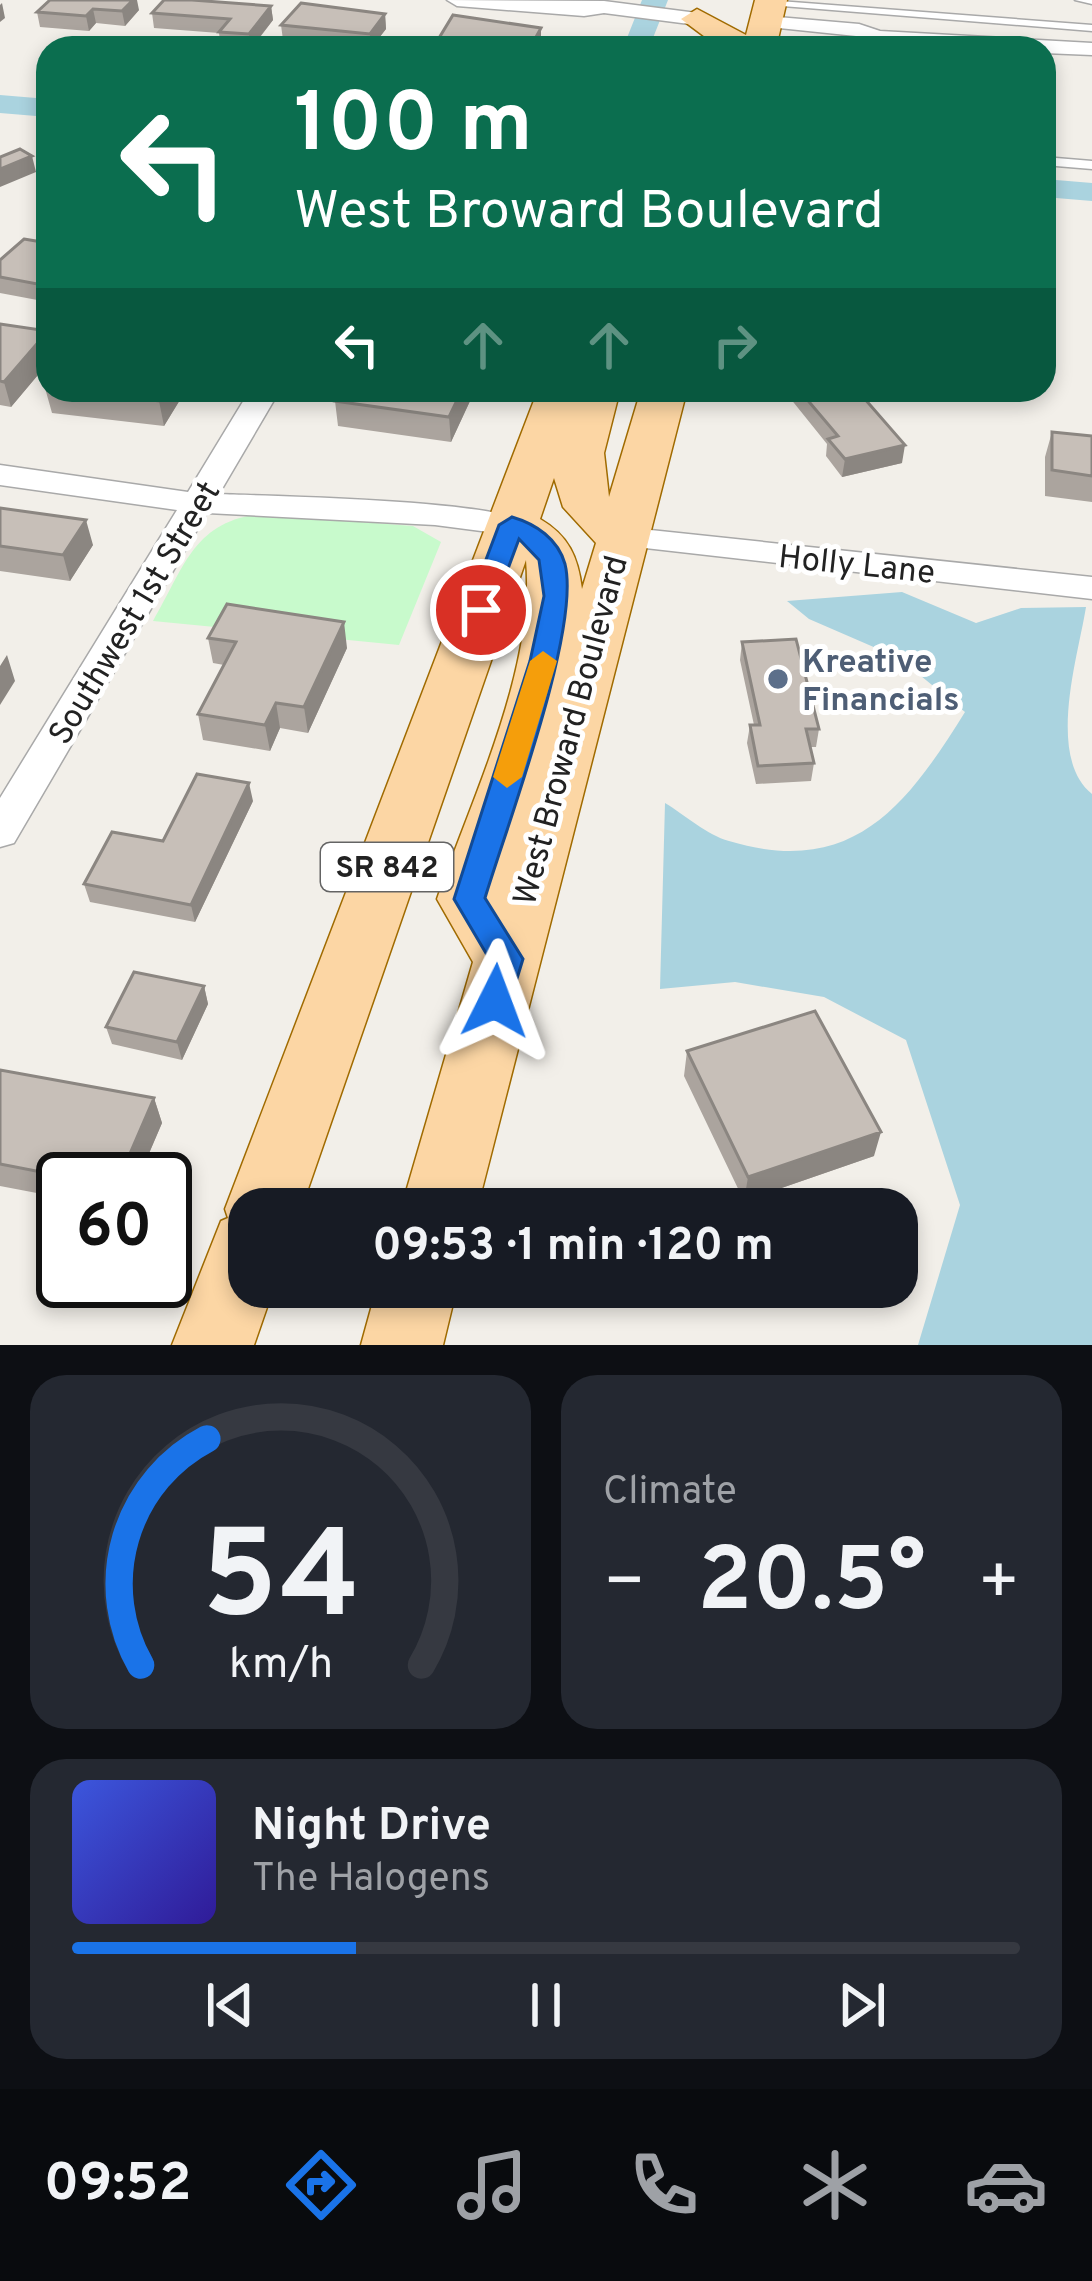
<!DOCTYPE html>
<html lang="en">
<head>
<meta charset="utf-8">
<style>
  :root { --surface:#171b24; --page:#242831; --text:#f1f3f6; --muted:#9ea1a6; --line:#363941; --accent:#1a73e8 }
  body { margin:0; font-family:Overpass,sans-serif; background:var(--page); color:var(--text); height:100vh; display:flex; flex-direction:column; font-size:45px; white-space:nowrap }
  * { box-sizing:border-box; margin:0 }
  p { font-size:39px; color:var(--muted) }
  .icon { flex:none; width:66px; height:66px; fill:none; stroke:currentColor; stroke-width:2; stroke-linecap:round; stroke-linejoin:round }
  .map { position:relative; height:1345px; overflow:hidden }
  .details { display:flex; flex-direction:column; gap:30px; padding:30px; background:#0d0f14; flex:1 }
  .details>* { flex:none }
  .hud { position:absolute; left:36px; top:36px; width:1020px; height:366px; border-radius:36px; box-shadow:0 6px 18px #0003; background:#0b6e4f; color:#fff; overflow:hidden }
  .speed { position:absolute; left:36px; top:1152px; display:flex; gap:24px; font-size:60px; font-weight:700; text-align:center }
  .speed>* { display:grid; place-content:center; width:156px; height:156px; border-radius:50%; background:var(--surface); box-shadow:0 6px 18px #0003; line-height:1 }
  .speed .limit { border:6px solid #111; border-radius:18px; background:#fff; color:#111 }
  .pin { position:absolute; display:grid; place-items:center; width:102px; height:102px; color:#fff; margin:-51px; border:6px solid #fff; border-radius:50%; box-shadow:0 3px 12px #0007 }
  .me { position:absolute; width:132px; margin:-66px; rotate:3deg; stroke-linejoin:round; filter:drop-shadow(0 0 9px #0008) }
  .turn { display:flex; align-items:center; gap:42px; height:252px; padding:0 60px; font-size:54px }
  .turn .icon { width:156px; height:156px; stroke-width:2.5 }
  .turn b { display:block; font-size:84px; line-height:102px }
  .lanes { display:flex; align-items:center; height:114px; padding:0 60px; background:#0003; justify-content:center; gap:60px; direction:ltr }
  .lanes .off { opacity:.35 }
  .big { font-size:90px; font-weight:700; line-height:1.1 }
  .details .widget { flex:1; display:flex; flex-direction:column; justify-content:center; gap:18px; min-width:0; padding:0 42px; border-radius:36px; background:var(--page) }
  .details .dial { align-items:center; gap:0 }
  .dial svg { height:312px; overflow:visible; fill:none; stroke:var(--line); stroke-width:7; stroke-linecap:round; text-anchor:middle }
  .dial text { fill:var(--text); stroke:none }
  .song { display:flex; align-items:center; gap:36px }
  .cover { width:144px; height:144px; border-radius:18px; background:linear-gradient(135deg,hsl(230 70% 55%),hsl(250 70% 35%)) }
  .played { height:12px; border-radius:6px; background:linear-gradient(90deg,var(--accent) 30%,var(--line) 30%) }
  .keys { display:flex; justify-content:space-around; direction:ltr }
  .heat { display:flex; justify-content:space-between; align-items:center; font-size:66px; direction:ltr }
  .details .tiles { flex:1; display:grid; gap:30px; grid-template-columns:1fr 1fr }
  .widget:last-child { grid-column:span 2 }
  .trip { position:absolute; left:228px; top:1188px; width:690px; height:120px; border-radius:36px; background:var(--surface); box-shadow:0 6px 18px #0003; font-weight:700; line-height:120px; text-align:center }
  .tab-bar { display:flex; height:192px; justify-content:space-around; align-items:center; background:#090b0e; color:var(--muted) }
  .tab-bar .icon { width:84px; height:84px }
  .tab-bar .active { color:var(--accent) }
  .tab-bar b { font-size:54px; color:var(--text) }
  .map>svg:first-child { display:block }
  .park { fill:#c8facc }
  .water { fill:#aad3df }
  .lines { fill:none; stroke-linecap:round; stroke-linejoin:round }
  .canal { fill:#aad3df; fill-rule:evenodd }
  .lane-casing { stroke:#a9a9a9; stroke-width:3 }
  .street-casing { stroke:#a9a9a9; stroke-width:3 }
  .primary-casing { stroke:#a06b00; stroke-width:3 }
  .lane { fill:#fff; fill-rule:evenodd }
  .street { fill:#fff; fill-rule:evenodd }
  .primary { fill:#fcd6a4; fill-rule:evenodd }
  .wall { fill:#aba49e }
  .shaded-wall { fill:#8b8681 }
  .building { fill:#c7bfb8; stroke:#8b8681; stroke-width:3 }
  .route { fill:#1a73e8; stroke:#114b97; stroke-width:3 }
  .slow { fill:#f59e0b }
  .service-dot { fill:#5c6f8a; stroke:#fff; stroke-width:4.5 }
  .labels { text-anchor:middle; stroke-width:10; stroke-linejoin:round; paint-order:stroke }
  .shield { fill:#fff; stroke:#646464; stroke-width:3 }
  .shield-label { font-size:30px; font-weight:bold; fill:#222 }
  .street-label { font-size:33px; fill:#222; stroke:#fff }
  .service-label { font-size:33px; font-weight:bold; fill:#4e5e75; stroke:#fff; text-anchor:start }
</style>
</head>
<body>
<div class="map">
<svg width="1092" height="1345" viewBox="0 0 1092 1345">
  <rect width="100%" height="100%" fill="#f2efe9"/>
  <!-- park -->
  <path class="park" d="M260,514L413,526L441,542L399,645L153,621C184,568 193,522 260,514Z"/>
  <!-- water -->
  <path class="water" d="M902,592L976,623L1021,608L1086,607C1078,657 1046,757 1092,794V1345H918L960,1205L906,1040L824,997L735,982L660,989L665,803C685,815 707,835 729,841C852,878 906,807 965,712L899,658L809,619L787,601Z"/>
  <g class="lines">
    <!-- canal -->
    <path class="canal" d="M642,0H668L649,48H623Z
      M0,95L48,99V117L0,113Z
      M1044,179L1092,183V201L1044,197Z"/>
    <!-- lane casing -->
    <g class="lane-casing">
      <path id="lane" d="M766,0L1092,25V31L770,5L766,4Z
        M1075,0H1092V4Z
        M1044,157L1092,161V169L1044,165Z"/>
    </g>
    <!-- street casing -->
    <g class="street-casing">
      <path id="street" d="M447,0L604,1L697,13L707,19L697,25L604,13L584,16L457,6Z
        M766,16L859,24L880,31L1092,43V55L1044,53V48L877,43L856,36L759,26V18Z
        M250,390H280L219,494C264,496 510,500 528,525L512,535L435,525L207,513L14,843L0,847V798L177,510L0,485V465L188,492Z
        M622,527L1092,577V599L610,544L606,537L610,530Z"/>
    </g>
    <!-- primary casing -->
    <g class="primary-casing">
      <path id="primary" d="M755,0H787L776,48H720L681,19L697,9L746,35Z
        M538,390H620L604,453L609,497L641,390H687L477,1209H401L473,962L437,899C472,797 536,668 526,560L301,1209H249V1287H274L254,1345H172L221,1221L228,1218L225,1209ZM554,478L563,507L596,543L582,589C578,557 569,536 540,519Z
        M377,1287H457L443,1345H361Z"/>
    </g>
    <!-- lane -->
    <use href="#lane" class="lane"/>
    <!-- street -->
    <use href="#street" class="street"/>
    <!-- primary -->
    <use href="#primary" class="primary"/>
  </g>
  <!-- wall -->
  <path class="wall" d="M50,0L139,10L125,26L96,23L89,31L40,27L37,12Z
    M271,6L273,20L252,48L221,47L219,33L154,28L152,13Z
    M385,14L386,29L371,48L283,40L281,25Z
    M541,28V42L538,48H436V43Z
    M48,243V302L0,293V260Z
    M0,324L48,331V363L11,407L0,405Z
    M48,385V390H186L164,426L52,413L45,388Z
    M342,390H469L470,401L451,442L338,426L335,401Z
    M791,390H857L902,463L842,477L826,456L827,444L790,398Z
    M1052,432L1092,437V502L1045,496V457Z
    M0,508L93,545L70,581L0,571Z
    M208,638L347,648L308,733L280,728L270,751L203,740L198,714L224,665L213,663Z
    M742,642L819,729L816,747H810L814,763L811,781L756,784L747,743L750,725H754L740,660Z
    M253,801L195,922L90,902L84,884L163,841Z
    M204,986L208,1004L182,1060L112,1044L106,1027Z
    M687,1051L874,1156L744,1201L684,1076Z
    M0,1070L154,1098L162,1123L138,1179H63V1198L0,1186Z"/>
  <!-- shaded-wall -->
  <path class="shaded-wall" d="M133,0H137L139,10L125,26L122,11Z
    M2,3L5,18L0,22V5Z
    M271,6L273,20L251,48L249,34Z
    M93,9L96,23L89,31L86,16Z
    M385,14L386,29L371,48L370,34Z
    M541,28V42L538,48H530Z
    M32,156L36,172L0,187V169Z
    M48,332V363L11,407L4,382Z
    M166,390H186L164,426L159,401Z
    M462,390H469L470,401L451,442L449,417Z
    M905,445L902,463L842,477L845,459Z
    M86,520L93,545L70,581L63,555Z
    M344,622L347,648L308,733L304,707Z
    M7,655L15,681L0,705V666Z
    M276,703L280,728L270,751L265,725Z
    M249,783L253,801L195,922L191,905Z
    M204,986L208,1004L182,1060L177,1042Z
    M154,1098L162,1123L138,1179H119Z
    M881,1132L874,1156L744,1201L748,1177Z"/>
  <!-- building -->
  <path class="building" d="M50,0H133L122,11L93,9L86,16L37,12Z
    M164,0H192L271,6L249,34L219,32L230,19L152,13Z
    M301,3L385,14L370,34L281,25Z
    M453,15L541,28L530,48H490L436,43Z
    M20,149L32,156L0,169V157Z
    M24,239L48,243V286L0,277V260Z
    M0,324L48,331L4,382L0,381Z
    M63,390H166L159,401Z
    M342,390H462L449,417L335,401Z
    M799,390H857L905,445L845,459L828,439L838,436Z
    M1052,432L1092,436V476L1052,470Z
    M0,508L86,520L63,555L0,546Z
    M227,604L344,622L304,707L276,703L265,725L198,714L236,642L208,638Z
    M796,639L819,729H806L814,763L758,766L750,725H760L742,642Z
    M197,774L249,783L191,905L84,884L112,832L163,841Z
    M134,972L204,986L177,1042L106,1027Z
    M815,1011L881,1132L748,1177L687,1051Z
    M0,1070L154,1098L119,1179H77L0,1164Z"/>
  <!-- route -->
  <path class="route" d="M512,517C536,524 558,539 565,564C581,629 507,825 485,898L523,959L507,1011L495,1015L484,1011L479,1001L490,960L454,899L530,661L544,596L539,560L519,539L490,617H471L467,610L499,525Z"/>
  <!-- slow -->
  <path class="slow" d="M543,651L557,661L522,777L507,788L493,777L530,661Z"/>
  <!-- markers -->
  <circle class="service-dot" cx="778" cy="679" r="12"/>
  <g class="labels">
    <!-- shield labels -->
    <rect class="shield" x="321" y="843" width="132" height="48" rx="9"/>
    <g class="shield-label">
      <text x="387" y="877">SR 842</text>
    </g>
    <!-- street labels -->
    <g class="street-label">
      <text transform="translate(857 563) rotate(6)" y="12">Holly Lane</text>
      <text transform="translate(133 612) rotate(-59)" y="12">Southwest 1st Street</text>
      <text transform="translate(569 730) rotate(-75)" y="12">West Broward Boulevard</text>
    </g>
    <!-- service labels -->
    <g class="service-label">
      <text x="802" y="672">Kreative<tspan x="802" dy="38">Financials</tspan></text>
    </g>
  </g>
</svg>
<div class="speed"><div class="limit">60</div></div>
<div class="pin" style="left:481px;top:610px;background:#d93025"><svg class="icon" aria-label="arrive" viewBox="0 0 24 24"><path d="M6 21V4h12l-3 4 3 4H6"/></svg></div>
<svg class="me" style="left:495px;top:1001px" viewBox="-20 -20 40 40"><path d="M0-17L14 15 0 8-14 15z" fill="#1a73e8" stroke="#fff" stroke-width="4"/></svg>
<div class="trip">09:53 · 1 min · 120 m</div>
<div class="hud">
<div class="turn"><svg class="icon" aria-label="left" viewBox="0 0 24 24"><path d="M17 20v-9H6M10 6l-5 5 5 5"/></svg><div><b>100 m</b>West Broward Boulevard</div></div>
<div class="lanes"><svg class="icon" aria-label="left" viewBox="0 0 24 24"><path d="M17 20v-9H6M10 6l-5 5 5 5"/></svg><svg class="icon off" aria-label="ahead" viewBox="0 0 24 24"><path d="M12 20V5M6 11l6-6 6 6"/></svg><svg class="icon off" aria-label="ahead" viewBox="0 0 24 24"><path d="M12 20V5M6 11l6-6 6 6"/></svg><svg class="icon off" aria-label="right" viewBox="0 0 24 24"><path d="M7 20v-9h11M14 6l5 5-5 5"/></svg></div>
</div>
</div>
<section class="details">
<div class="tiles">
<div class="widget dial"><svg viewBox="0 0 100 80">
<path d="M14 69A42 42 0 1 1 86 69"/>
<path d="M14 69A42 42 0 0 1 31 11" stroke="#1a73e8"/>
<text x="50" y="56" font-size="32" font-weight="700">54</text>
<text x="50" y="72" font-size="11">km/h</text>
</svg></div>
<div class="widget"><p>Climate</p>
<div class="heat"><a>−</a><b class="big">20.5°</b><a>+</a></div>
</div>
<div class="widget">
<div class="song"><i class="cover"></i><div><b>Night Drive</b><p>The Halogens</p></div></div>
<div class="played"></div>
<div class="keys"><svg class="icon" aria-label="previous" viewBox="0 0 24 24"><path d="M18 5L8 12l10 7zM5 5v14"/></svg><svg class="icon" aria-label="pause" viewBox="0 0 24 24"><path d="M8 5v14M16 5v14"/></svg><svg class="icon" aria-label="next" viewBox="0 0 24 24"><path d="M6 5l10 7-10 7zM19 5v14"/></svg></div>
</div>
</div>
</section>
<nav class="tab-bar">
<b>09:52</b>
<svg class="icon active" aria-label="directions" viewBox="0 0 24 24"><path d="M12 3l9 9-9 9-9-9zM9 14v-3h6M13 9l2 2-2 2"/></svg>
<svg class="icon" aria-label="music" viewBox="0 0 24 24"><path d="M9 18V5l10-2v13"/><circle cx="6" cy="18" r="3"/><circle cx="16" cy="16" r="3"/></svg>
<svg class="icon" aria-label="phone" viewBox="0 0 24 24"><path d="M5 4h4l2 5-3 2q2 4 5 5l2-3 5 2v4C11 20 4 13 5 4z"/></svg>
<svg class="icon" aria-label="climate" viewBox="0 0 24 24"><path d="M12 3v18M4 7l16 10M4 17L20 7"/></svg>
<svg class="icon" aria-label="car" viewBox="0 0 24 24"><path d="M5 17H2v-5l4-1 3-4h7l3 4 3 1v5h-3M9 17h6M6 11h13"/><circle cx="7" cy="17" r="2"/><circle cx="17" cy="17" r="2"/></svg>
</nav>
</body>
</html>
